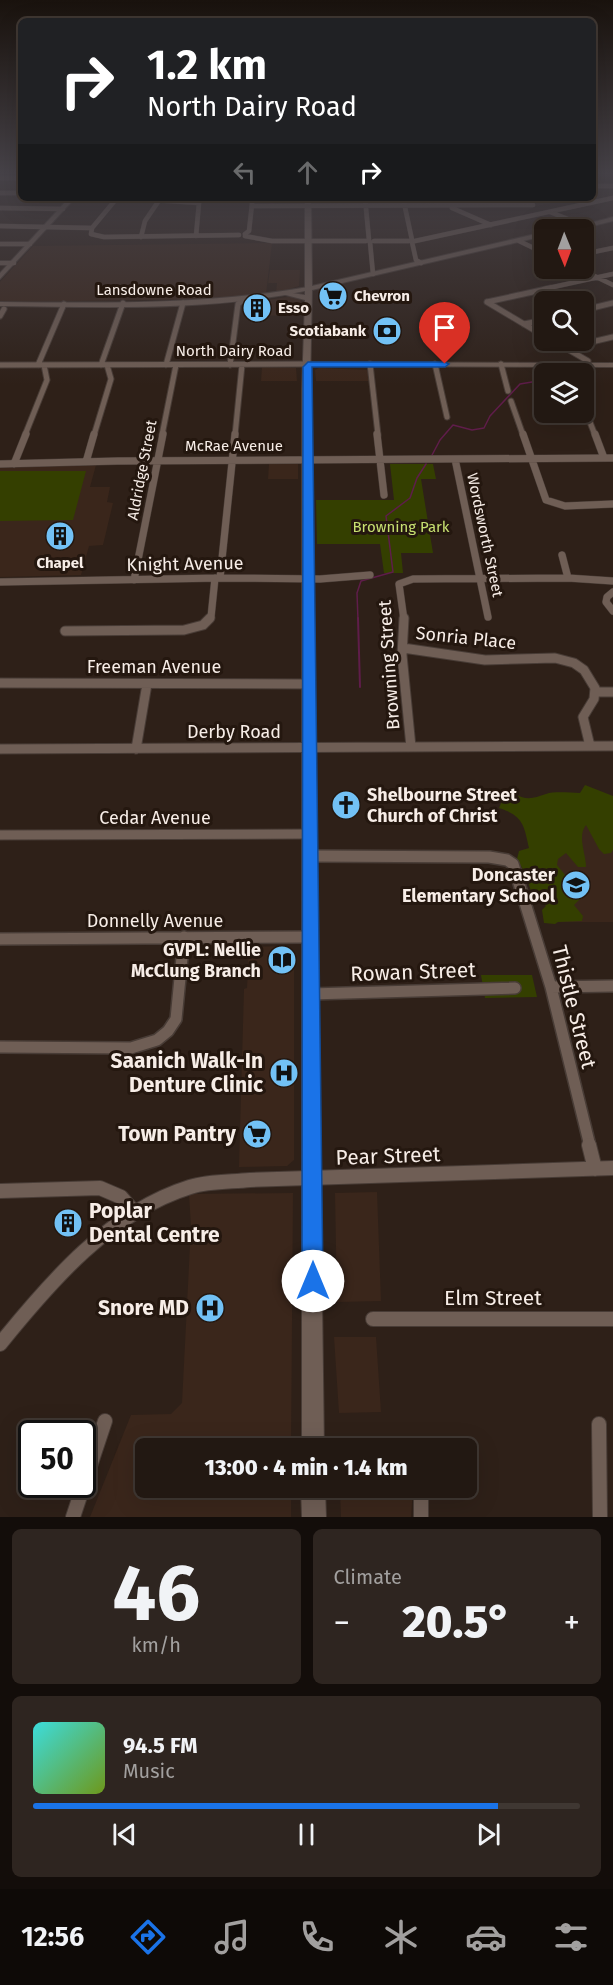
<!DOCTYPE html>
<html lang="en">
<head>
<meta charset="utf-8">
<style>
  :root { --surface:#221812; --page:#2e2520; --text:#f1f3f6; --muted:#a2a09f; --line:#3f3732; --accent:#1a73e8 }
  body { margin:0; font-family:"Fira Sans",sans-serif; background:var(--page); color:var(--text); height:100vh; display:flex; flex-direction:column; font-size:22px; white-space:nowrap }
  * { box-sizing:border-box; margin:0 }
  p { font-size:20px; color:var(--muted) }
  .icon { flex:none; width:33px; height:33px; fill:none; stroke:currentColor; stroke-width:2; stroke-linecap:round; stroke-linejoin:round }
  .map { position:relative; height:1517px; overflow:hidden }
  .panel { display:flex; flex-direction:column; gap:12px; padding:12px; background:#130d0a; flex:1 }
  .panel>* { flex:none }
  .hud { position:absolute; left:18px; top:18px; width:578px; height:183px; border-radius:9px; box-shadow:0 6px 24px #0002,0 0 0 2px var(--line); background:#202124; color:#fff; overflow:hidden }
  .needle { width:39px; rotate:179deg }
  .fabs { position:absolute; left:534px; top:219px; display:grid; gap:12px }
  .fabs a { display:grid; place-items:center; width:60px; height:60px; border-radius:9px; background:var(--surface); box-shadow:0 6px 24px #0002,0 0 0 2px var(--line); font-size:30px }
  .speed { position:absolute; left:18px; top:1420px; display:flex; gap:12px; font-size:30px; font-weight:700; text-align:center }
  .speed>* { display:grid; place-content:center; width:78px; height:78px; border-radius:50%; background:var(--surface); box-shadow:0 6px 24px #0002,0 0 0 2px var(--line); line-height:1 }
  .speed .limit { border:3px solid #111; border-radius:9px; background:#fff; color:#111 }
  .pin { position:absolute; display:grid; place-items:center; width:51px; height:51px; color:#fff; margin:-62px -26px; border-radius:50% 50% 50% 0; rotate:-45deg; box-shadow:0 0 6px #0007 }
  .pin .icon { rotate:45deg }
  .me { position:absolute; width:66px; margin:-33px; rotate:0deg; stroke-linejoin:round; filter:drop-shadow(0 0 4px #0008) }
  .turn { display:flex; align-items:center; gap:21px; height:126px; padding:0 30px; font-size:27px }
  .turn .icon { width:78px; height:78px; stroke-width:2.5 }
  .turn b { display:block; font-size:42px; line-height:51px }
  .lanes { display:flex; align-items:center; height:57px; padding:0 30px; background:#0003; justify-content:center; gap:30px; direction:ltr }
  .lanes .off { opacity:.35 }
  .big { font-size:45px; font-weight:800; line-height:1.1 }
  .panel .widget { flex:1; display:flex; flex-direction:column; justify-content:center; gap:9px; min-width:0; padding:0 21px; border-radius:9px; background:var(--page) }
  .panel .dial { align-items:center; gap:0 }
  .dial b { font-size:78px; line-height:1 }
  .song { display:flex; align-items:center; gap:18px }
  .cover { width:72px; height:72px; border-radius:9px; background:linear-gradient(135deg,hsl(180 70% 55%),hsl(80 70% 35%)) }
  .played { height:6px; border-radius:3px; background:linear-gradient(90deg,var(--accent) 85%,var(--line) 85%) }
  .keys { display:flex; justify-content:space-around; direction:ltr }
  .heat { display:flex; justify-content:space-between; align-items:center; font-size:33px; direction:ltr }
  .panel .tiles { flex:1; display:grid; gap:12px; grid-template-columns:1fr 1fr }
  .widget:last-child { grid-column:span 2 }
  .trip { position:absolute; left:135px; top:1438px; width:342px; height:60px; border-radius:9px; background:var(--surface); box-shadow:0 6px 24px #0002,0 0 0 2px var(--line); font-weight:800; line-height:60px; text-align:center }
  .dock { display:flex; height:96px; justify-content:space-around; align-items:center; background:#0e0a07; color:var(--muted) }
  .dock .icon { width:42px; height:42px }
  .dock .current { color:var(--accent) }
  .dock b { font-size:27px; color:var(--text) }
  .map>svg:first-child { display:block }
  .built { fill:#3a261b }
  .green { fill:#343f00 }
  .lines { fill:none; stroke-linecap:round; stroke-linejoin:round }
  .stream-far1 { stroke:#5f1d4a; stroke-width:1.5 }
  .stream { stroke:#5f1d4a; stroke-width:2 }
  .minor-far5-casing { stroke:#483c36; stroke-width:5 }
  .minor-far4-casing { stroke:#483c36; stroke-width:7 }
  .minor-far3-casing { stroke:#483c36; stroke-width:8 }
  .minor-far2-casing { stroke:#483c36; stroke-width:11 }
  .minor-far1-casing { stroke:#483c36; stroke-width:14 }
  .minor-casing { stroke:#483c36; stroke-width:16 }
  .tertiary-casing { stroke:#483c36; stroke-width:2 }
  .secondary-casing { stroke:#483c36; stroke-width:2 }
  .minor-far5 { stroke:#6f5e55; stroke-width:4.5 }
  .minor-far4 { stroke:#6f5e55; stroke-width:5 }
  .minor-far3 { stroke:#6f5e55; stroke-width:7 }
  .minor-far2 { stroke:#6f5e55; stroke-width:9 }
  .minor-far1 { stroke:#6f5e55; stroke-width:11 }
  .minor { stroke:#6f5e55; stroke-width:14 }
  .tertiary { fill:#6f5e55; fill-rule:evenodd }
  .secondary { fill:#6f5e55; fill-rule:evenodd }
  .route { fill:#1a73e8; stroke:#114b97; stroke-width:1.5 }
  .labels { text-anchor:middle; stroke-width:6; stroke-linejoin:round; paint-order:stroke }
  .far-street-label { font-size:15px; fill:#f7ede7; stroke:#24170f }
  .far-poi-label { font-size:15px; font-weight:bold; fill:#f7ede7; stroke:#24170f; text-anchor:start }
  .far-park-label { font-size:15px; fill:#c7e071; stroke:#24170f }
  .street-label { font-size:18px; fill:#f7ede7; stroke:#24170f }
  .poi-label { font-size:18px; font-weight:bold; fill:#f7ede7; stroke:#24170f; text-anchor:end }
  .near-street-label { font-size:21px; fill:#f7ede7; stroke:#24170f }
  .near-poi-label { font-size:21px; font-weight:bold; fill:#f7ede7; stroke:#24170f; text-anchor:end }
</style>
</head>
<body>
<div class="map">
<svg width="613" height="1517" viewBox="0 0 613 1517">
  <rect width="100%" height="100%" fill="#2e2018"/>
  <!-- built -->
  <path class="built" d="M272,243L266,294L216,299L0,302V282L33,246Z
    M270,270H300L299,286L276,293L277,283H268Z
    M294,296L301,298L300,316L243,315L244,305L247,303Z
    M262,367L296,368L297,381H261Z
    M319,368L369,370V381H316L315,370Z
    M269,464H298V479H268Z
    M96,465L90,487H110L107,502L113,503L103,545L89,546L81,575L0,577V467Z
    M613,799V922H550L530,848Z
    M288,946L294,953V1160L287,1166L239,1167L244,989L247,988L249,947Z
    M377,1192L381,1301L337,1302L335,1193Z
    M293,1193L291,1449H146V1488H291V1517H90L131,1415L171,1414L182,1403L191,1226L189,1194Z
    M334,1337H376L381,1412L339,1413Z
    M340,1488H413L411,1517H341Z"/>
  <!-- green -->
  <path class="green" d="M390,464H433L436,479H421L433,553H401L403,573H384L380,544H317L316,500H394Z
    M0,471H86L73,520L0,521Z
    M585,785L613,796V850L611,853L604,854L599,849L586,825C577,836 586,854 586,867H578L566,853L558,859L557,865L570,881L577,883L584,889L581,898L574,905L583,916L582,921L558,922L555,924L544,923L542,910L546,906L541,900L533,897L525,873L517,859L519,851L529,848C524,825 523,816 499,808L504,796L515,794C527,801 534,798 546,794C555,791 570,793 580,793Z
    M481,975H532L537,997L485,998Z"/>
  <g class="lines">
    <!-- stream-far1 -->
    <path class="stream-far1" d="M260,198L273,204
      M567,374L570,372
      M431,457L440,440L453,425L472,430L484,428L490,416L520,384L544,380
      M358,620L357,593L361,581L393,572L386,516L410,498L417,478L426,464"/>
    <!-- stream -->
    <path class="stream" d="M358,618L360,687"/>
    <!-- minor-far5 casing -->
    <g class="minor-far5-casing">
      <path id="minor-far5" d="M0,178H21
        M592,186H613
        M0,193H21
        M123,198L199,203L196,236
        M365,198L369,240
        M403,198L412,240
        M252,206L533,205
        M0,208L63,209
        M452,208L491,225
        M550,212L583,225
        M0,226L92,228L91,234L104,237L239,235
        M92,228L117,198
        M245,234L249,231L252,204V200L248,198
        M245,236L272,241H366
        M141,237L145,221L160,199
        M374,241H409
        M415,241L613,198
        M519,241L544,253
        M370,242L373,274
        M412,242L416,260L421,263
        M0,244H30
        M584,254L613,248
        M0,263H14
        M578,268L613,285
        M544,289L613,274"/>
    </g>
    <!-- minor-far4 casing -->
    <g class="minor-far4-casing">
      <path id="minor-far4" d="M487,302L551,288
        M487,302L544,336
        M584,310L613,303
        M0,316L4,309
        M524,324L544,320
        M552,340L588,361
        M566,348L613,337
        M370,364L378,435
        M435,364L447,417
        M501,364L508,391
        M0,365L308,364
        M38,365L64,304
        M101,365L123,303
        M166,365L183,303
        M230,365L238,304L243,300
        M511,401L523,435
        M584,407L595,435
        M25,435L47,380L44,365
        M94,435L111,379L107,365
        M162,435L176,365
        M235,435L242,365"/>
    </g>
    <!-- minor-far3 casing -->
    <g class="minor-far3-casing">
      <path id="minor-far3" d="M377,434L384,495
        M523,434L546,500L565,506L613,504
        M595,434L604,458
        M455,459L488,617
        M86,462L94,434
        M0,464L118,461L613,458
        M14,464L26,434
        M562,555L568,578
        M220,578L235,434
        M134,580L163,434
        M0,582L220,578L320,579L370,575
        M613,592L607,597L606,602L613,611
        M208,620L211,617L215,578
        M404,620L399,584L413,579L568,578L613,581"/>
    </g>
    <!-- minor-far2 casing -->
    <g class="minor-far2-casing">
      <path id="minor-far2" d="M404,618L402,655L411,747
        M65,631L184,630L203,625L210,618
        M403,648L485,660L555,658L574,663L584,670L595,688L594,699L583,717L590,746
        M0,683L309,684
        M595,692H613
        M0,749L613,746
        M136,749L147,684
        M0,835L310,834"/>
    </g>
    <!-- minor-far1 casing -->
    <g class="minor-far1-casing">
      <path id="minor-far1" d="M310,856L489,857L507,860L513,864L551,987L590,1146
        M0,939L311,937
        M551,987L613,986
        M311,994L515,988
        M0,1047L131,1048L157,1040L168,1031L176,1019L184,937"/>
    </g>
    <!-- minor casing -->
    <g class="minor-casing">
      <path id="minor" d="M589,1145L595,1169
        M0,1191L100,1188L121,1197L135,1213
        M373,1319H613
        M0,1344C51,1281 110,1212 190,1187C209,1181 230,1182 250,1180L613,1168
        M599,1424L600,1517
        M421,1488V1517
        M73,1517L105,1421"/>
    </g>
    <!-- tertiary casing -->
    <g class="tertiary-casing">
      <path id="tertiary" d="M308,287L311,289L310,290C209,312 103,307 0,306V302C103,303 206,305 308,287Z
        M305,362L613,363V367L308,366H305Z"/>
    </g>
    <!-- secondary casing -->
    <g class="secondary-casing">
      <path id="secondary" d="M69,198H75L0,279V273Z
        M305,198H311L312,286L544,232V236L312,290L310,388L324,1449H302V388L305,300L282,294L286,292L305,295Z
        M613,217V221L576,230H563Z
        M301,1488H325L326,1517H302Z"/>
    </g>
    <!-- minor-far5 -->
    <use href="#minor-far5" class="minor-far5"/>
    <!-- minor-far4 -->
    <use href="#minor-far4" class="minor-far4"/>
    <!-- minor-far3 -->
    <use href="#minor-far3" class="minor-far3"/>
    <!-- minor-far2 -->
    <use href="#minor-far2" class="minor-far2"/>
    <!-- minor-far1 -->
    <use href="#minor-far1" class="minor-far1"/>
    <!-- minor -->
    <use href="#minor" class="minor"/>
    <!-- tertiary -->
    <use href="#tertiary" class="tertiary"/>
    <!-- secondary -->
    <use href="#secondary" class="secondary"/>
  </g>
  <!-- sky -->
  <linearGradient id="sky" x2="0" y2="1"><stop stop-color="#19120d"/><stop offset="0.45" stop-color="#464248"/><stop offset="1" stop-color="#464248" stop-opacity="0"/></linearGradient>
  <rect width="613" height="385" fill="url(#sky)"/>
  <!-- route -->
  <path class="route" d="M308,362H445L449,364L445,367H312L323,1281L320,1288L313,1291L305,1288L302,1281L303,367Z"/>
  <!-- icons -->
  <defs>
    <g id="supermarket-disc" transform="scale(1.5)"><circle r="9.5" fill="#72c1f5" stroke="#24170f"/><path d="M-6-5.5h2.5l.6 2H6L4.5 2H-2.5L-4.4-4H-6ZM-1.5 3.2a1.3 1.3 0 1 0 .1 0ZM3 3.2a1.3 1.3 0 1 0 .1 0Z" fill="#111"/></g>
    <g id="building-disc" transform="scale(1.5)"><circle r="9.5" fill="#72c1f5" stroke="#24170f"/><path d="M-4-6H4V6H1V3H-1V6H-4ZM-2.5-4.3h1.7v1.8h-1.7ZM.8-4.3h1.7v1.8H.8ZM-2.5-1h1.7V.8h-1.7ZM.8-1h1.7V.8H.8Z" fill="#111"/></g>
    <g id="bank-disc" transform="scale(1.5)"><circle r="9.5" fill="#72c1f5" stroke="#24170f"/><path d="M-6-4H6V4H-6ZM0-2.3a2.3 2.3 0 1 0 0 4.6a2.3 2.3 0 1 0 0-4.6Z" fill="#111"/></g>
    <g id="church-disc" transform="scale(1.5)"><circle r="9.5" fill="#72c1f5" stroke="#24170f"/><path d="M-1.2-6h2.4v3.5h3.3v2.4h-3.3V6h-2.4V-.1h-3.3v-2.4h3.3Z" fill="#111"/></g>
    <g id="school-disc" transform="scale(1.5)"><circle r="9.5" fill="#72c1f5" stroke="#24170f"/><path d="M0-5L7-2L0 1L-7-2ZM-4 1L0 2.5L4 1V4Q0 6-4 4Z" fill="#111"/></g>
    <g id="library-disc" transform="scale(1.5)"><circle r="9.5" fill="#72c1f5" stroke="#24170f"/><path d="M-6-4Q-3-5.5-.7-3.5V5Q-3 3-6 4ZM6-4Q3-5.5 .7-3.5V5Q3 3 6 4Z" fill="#111"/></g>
    <g id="hospital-disc" transform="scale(1.5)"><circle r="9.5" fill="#72c1f5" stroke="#24170f"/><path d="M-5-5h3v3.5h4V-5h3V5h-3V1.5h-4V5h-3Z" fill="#111"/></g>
  </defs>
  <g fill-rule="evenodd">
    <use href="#supermarket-disc" x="333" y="296"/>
    <use href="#building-disc" x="257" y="308"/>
    <use href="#bank-disc" x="387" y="331"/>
    <use href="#building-disc" x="60" y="536"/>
    <use href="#church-disc" x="346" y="805"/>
    <use href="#school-disc" x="576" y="885"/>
    <use href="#library-disc" x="282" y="960"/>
    <use href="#hospital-disc" x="284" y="1073"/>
    <use href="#supermarket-disc" x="257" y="1134"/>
    <use href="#building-disc" x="68" y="1223"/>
    <use href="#hospital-disc" x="210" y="1308"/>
  </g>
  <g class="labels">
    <!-- far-street labels -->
    <g class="far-street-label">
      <text x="154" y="295">Lansdowne Road</text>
      <text x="234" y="356">North Dairy Road</text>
      <text x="234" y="451">McRae Avenue</text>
      <text transform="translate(142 470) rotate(-79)" y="5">Aldridge Street</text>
      <text transform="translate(485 535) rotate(78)" y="5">Wordsworth Street</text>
    </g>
    <!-- far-poi labels -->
    <g class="far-poi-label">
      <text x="354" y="301">Chevron</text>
      <text x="278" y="313">Esso</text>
      <text x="366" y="336" text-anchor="end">Scotiabank</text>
      <text x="60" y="568" text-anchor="middle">Chapel</text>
    </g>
    <!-- far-park labels -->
    <g class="far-park-label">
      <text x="401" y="532">Browning Park</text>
    </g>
    <!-- street labels -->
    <g class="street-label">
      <text transform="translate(185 564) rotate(-1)" y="6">Knight Avenue</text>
      <text transform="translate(466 638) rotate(6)" y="6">Sonria Place</text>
      <text transform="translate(389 665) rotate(-94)" y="6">Browning Street</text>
      <text x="154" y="673">Freeman Avenue</text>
      <text x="234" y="738">Derby Road</text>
      <text x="155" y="824">Cedar Avenue</text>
      <text x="155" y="927">Donnelly Avenue</text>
    </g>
    <!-- poi labels -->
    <g class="poi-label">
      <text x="367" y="801" text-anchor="start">Shelbourne Street<tspan x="367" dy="21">Church of Christ</tspan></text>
      <text x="555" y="881">Doncaster<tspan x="555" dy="21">Elementary School</tspan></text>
      <text x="261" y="956">GVPL: Nellie<tspan x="261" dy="21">McClung Branch</tspan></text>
    </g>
    <!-- near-street labels -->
    <g class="near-street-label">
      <text transform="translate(413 972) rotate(-2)" y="7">Rowan Street</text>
      <text transform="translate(574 1007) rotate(76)" y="7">Thistle Street</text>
      <text transform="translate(388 1156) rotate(-2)" y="7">Pear Street</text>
      <text x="493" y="1305">Elm Street</text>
    </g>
    <!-- near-poi labels -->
    <g class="near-poi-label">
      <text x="263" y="1068">Saanich Walk-In<tspan x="263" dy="24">Denture Clinic</tspan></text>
      <text x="236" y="1141">Town Pantry</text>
      <text x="89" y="1218" text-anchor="start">Poplar<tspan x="89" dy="24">Dental Centre</tspan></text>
      <text x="189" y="1315">Snore MD</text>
    </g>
  </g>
</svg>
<div class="fabs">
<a><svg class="needle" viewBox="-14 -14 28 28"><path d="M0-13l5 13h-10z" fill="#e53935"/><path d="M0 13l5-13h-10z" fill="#a2a09f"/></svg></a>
<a><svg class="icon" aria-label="search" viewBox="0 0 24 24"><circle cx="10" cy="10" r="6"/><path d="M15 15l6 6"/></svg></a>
<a><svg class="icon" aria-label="layers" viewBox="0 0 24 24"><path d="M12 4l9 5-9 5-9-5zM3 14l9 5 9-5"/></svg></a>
</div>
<div class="speed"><div class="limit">50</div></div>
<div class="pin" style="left:445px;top:364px;background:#d93025"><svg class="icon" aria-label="arrive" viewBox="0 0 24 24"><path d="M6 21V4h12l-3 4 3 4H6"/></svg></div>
<svg class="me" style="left:313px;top:1281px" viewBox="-20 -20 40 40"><circle r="19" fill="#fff"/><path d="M0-13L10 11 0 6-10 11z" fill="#1a73e8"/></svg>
<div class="trip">13:00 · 4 min · 1.4 km</div>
<div class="hud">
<div class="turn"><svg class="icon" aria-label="right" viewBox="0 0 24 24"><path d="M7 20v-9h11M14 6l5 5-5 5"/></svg><div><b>1.2 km</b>North Dairy Road</div></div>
<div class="lanes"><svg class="icon off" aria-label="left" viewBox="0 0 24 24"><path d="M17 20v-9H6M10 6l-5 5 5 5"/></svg><svg class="icon off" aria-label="ahead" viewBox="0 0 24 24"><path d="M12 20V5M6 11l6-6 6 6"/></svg><svg class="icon" aria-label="right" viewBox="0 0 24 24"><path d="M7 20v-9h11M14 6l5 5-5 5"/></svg></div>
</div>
</div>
<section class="panel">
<div class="tiles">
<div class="widget dial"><b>46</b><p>km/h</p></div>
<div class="widget"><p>Climate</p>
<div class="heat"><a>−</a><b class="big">20.5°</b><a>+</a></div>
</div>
<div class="widget">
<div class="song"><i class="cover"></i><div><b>94.5 FM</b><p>Music</p></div></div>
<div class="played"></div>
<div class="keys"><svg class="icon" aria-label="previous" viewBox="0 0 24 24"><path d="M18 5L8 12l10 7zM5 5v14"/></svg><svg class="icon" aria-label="pause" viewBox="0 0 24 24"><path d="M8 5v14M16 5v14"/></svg><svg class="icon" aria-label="next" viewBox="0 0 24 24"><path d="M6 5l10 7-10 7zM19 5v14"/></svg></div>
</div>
</div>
</section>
<nav class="dock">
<b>12:56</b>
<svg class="icon current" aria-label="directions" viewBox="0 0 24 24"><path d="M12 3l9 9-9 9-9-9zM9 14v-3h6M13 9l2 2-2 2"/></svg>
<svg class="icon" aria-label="music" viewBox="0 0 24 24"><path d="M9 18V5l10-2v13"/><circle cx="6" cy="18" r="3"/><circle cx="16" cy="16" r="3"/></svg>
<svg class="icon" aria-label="phone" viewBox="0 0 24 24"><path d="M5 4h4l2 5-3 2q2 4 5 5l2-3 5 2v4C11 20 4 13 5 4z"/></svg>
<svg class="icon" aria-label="climate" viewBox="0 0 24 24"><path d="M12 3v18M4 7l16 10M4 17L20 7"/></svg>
<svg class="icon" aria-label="car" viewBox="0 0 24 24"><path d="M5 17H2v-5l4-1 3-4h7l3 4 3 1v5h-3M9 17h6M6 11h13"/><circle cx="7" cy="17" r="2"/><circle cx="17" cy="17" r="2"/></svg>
<svg class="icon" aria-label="filters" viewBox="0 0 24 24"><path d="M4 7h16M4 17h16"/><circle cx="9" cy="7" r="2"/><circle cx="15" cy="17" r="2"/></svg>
</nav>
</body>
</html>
